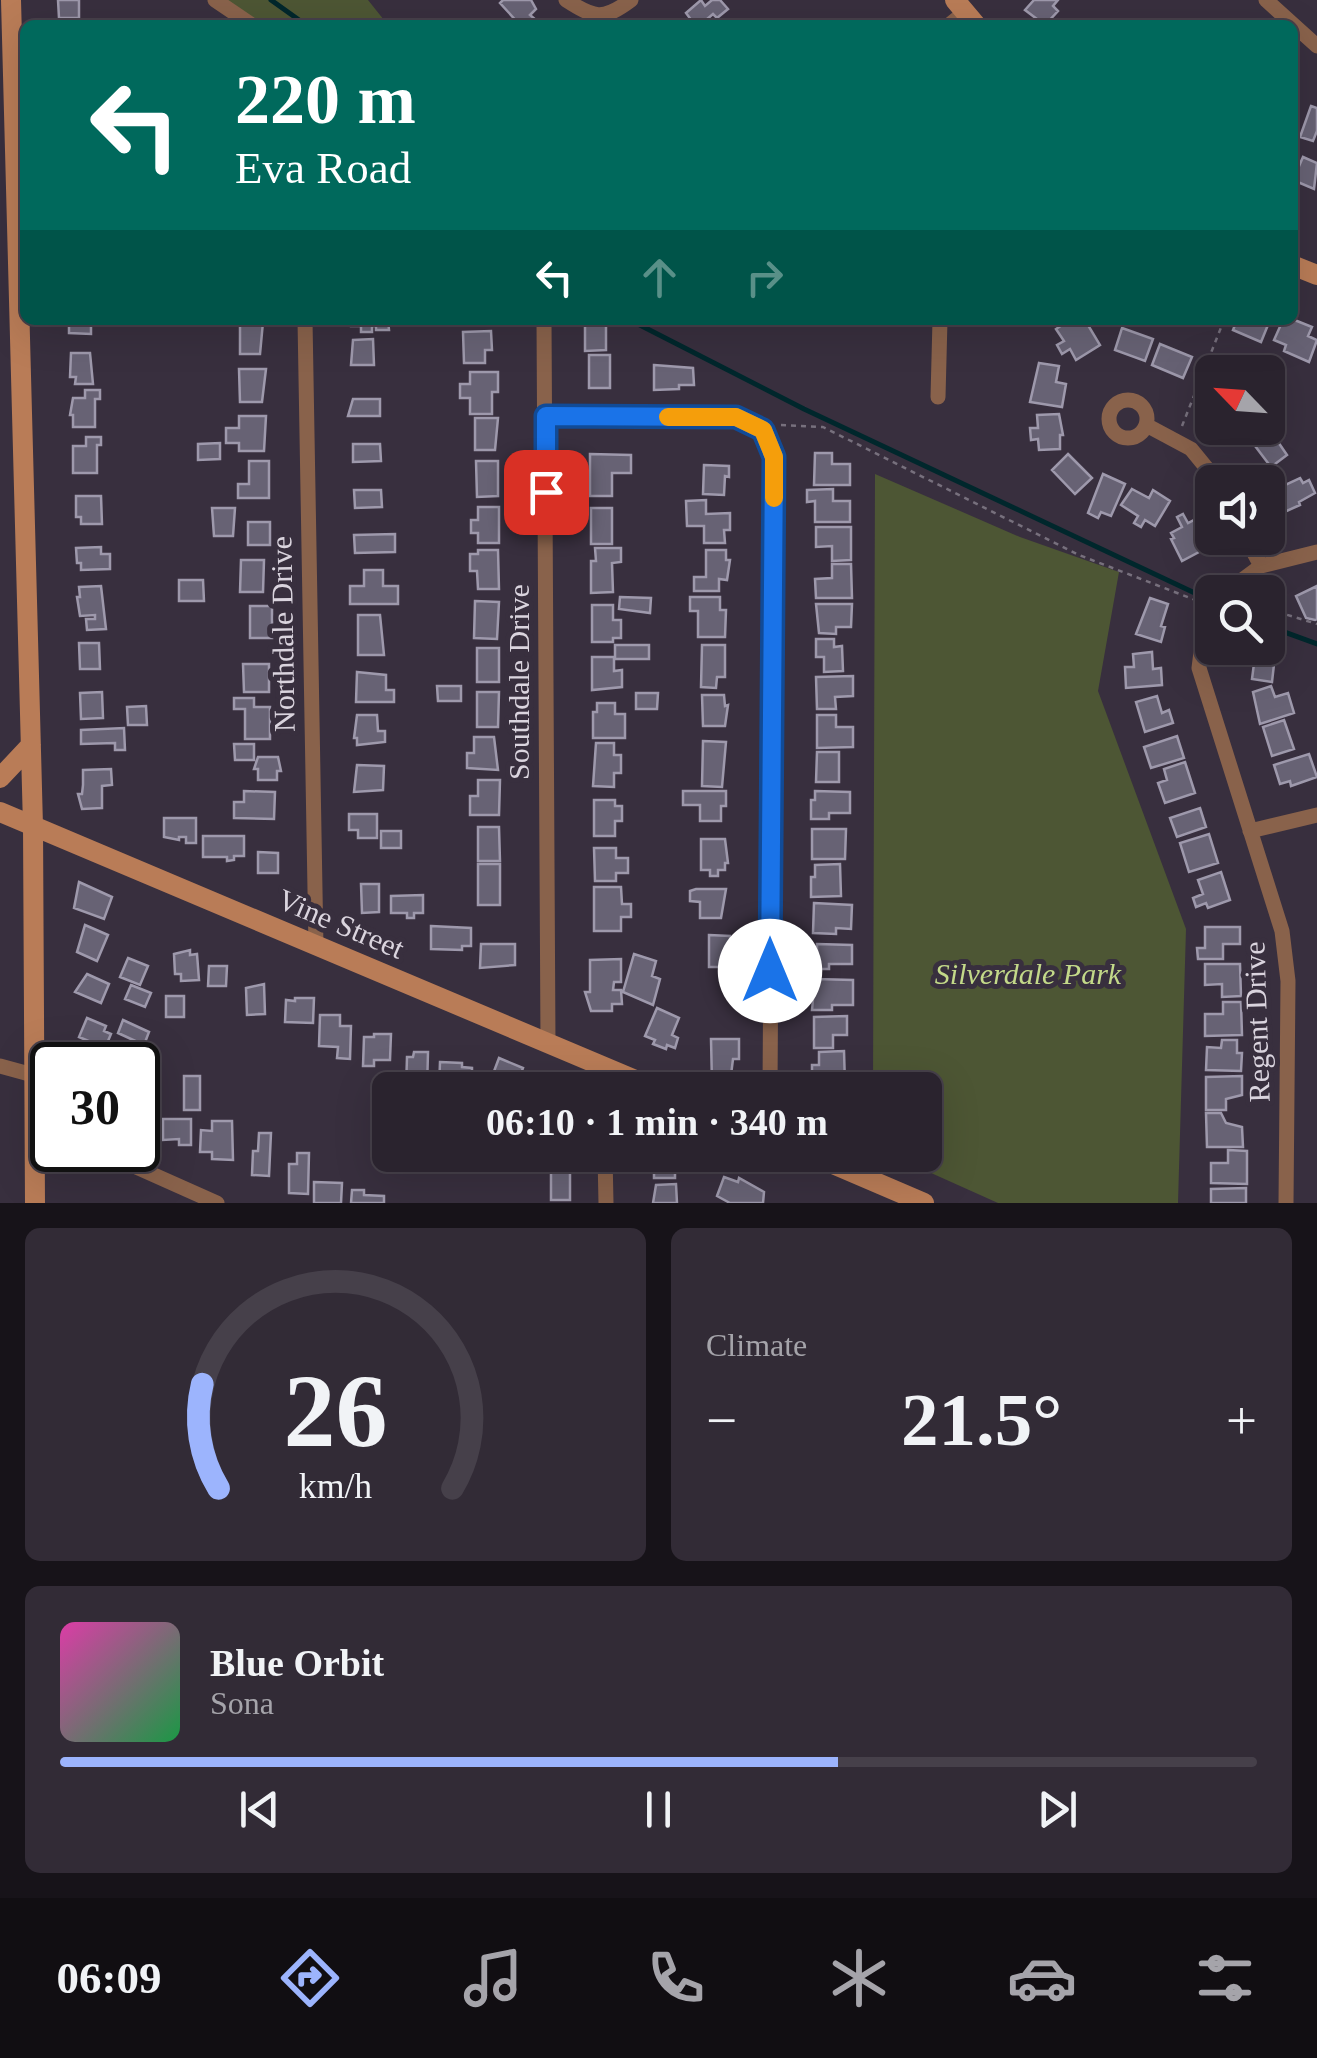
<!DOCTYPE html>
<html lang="en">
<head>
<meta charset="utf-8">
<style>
  :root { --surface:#2a232e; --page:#322b36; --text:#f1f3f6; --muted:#a5a4aa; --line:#46404a; --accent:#9cb4fd }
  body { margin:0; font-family:Georgia,serif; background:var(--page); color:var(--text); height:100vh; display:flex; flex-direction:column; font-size:38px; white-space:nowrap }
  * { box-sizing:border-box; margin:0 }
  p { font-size:32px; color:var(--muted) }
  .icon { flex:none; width:55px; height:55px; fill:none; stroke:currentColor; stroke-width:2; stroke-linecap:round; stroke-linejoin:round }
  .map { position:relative; height:1203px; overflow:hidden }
  .panel { display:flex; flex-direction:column; gap:25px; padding:25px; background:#171319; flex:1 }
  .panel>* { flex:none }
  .guide { position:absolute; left:20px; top:20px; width:1278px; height:305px; border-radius:15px; box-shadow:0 10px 40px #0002,0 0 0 2px var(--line); background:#00695c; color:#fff; overflow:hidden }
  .needle { width:65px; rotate:295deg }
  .tools { position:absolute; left:1195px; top:355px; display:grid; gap:20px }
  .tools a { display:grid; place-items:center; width:90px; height:90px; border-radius:15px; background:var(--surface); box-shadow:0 10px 40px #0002,0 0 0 2px var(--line); font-size:50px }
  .speed { position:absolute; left:30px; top:1042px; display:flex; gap:20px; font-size:50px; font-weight:700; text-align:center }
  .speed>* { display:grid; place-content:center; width:130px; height:130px; border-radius:50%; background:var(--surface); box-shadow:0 10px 40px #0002,0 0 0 2px var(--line); line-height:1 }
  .speed .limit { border:5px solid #111; border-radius:15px; background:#fff; color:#111 }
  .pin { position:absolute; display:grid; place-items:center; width:85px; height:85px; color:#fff; margin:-42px; border-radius:20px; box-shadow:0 5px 15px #0006 }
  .me { position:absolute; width:110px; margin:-55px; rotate:0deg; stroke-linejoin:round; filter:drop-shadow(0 0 8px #0008) }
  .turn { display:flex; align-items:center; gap:35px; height:210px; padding:0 50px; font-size:45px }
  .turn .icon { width:130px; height:130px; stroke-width:2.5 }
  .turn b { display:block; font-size:70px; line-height:85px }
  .lanes { display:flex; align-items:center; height:95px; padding:0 50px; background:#0003; justify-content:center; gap:50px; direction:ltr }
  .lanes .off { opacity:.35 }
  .big { font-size:75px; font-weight:600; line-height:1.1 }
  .panel .widget { flex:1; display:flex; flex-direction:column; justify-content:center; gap:15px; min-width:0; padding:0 35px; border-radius:15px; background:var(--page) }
  .panel .dial { align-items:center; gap:0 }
  .dial svg { height:260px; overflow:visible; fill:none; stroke:var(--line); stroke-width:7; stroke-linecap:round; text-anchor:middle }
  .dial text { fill:var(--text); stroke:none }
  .song { display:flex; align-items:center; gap:30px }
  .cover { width:120px; height:120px; border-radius:15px; background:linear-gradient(135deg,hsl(320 70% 55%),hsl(140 70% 35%)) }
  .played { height:10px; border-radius:5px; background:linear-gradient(90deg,var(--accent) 65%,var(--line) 65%) }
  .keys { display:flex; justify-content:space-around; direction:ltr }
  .heat { display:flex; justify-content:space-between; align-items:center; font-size:55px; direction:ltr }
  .panel .tiles { flex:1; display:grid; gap:25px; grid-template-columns:1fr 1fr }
  .widget:last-child { grid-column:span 2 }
  .trip { position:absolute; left:372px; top:1072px; width:570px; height:100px; border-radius:15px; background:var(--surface); box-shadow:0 10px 40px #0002,0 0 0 2px var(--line); font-weight:600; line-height:100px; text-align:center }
  .tabs { display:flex; height:160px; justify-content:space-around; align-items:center; background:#110e12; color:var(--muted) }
  .tabs .icon { width:70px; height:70px }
  .tabs .active { color:var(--accent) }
  .tabs b { font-size:45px; color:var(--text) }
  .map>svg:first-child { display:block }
  .green { fill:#4d5634 }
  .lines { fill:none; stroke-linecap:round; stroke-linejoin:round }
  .stream { stroke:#00272c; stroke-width:5 }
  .building { fill:#676274; stroke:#9e99ac; stroke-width:2.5 }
  .path { stroke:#77707d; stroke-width:2.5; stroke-dasharray:5 5; stroke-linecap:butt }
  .street { stroke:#89624b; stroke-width:15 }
  .secondary { stroke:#b97c57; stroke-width:20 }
  .route-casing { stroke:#114b97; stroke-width:25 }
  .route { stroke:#1a73e8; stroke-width:18 }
  .slow { stroke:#f59e0b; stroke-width:18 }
  .labels { text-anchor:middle; stroke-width:10; stroke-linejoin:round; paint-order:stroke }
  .street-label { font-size:30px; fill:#dad4de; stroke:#382f3e }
  .park-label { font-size:30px; font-style:italic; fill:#c3d989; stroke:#382f3e }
</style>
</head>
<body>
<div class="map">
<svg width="1317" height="1203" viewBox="0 0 1317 1203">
  <rect width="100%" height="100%" fill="#382f3e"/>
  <!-- green -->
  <path class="green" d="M210,0H368L388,25H250Z
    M875,474L1020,537L1119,572L1098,691L1186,929L1178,1203H998L891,1155H925V1090H873Z"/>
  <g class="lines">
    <!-- stream -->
    <path class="stream" d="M271,0L306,25
      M630,320L804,409L1199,595
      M1268,626L1317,644"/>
  </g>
  <!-- building -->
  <path class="building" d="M58,0H79V18H59Z
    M503,0H531L536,9L530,15L536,20L531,25H520L500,3Z
    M701,0L705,6L712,0H720L728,9L717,18L713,14L706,20L710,25H695L686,13Z
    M1034,0H1058L1053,6L1058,11L1045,25L1025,10Z
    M1311,106L1317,108V131L1313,141L1300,137Z
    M1303,157L1317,163L1314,189L1293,180Z
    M1292,319L1312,327L1308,336L1317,340L1309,362L1284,351L1286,345L1274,340L1283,320Z
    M69,320H91V334L69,333Z
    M351,320H388L389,330H376V326H372V332H361V326H351Z
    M585,320H606V350L585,351Z
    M1070,320H1085L1100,345L1076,360L1070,349L1062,354L1057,345L1064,341L1056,329Z
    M1237,320H1270L1261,342L1233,330Z
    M240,322H263L260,354H240Z
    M1122,328L1153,339L1145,361L1115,350Z
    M491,331L492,350H485V363H464L463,332Z
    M373,339L374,365H351L353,340Z
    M1160,344L1192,357L1183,378L1152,365Z
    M71,353H90L93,384H75L76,377H70Z
    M589,355H610V388H589Z
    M1039,363L1059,366L1056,382L1066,384L1062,407L1030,402Z
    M654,365L693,368L694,385H679V389L654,390Z
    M239,369H266L262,402H240Z
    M470,372H498V392H492V414H470V398H460V384H470Z
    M85,390H100V399H95V427H73V415H70L73,398H85Z
    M353,399H380V416H348Z
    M1059,414L1063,435H1060V449L1039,450L1038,439L1031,440L1030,428H1038L1037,415Z
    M239,416H266L264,451H239V443H226V428H239Z
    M475,418H498L495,450H475Z
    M1274,419L1283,430L1274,436L1287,455L1271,467L1243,430L1268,428Z
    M86,437H101V445H97V473H73V446H86Z
    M220,443V459L198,460V444Z
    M353,444H380L381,461L353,462Z
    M815,453H832V464H850V485H814Z
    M590,454L631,455V473H612V496H590Z
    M1068,454L1092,478L1075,494L1052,470Z
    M249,461H269V498H238V484H249Z
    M476,461H498V496L477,497Z
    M704,465L729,466V477L725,476L724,495L703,494Z
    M1103,474L1125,484L1111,516L1101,512L1098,518L1088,513Z
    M1300,478L1303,483L1309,480L1315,493L1299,502L1300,505L1282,513L1272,491Z
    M833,489V501H850V522H815V501L807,502V490Z
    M1132,489L1149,498L1153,490L1170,501L1155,526L1145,520L1141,527L1134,523L1138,516L1121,505Z
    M354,490H381L382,507L355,508Z
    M76,496H101L102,524H81V517H76Z
    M706,500V514L730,513V530H724L725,543H704V526H687L686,501Z
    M478,507H499V543H478V533H471V520H478Z
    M212,508H235L233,536H214Z
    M591,508H612V544H591Z
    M1183,514L1188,523L1200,517L1214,544L1182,561L1171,539L1174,538L1171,533L1182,527L1177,517Z
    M248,522H270V545H248Z
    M816,527H851V560L832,561V546L816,547Z
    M395,534V552L355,553L354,535Z
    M101,547V554H110V569L81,570V563H77L76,548Z
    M595,548H621V562L612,563L613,592L591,593V561H596Z
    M478,550H498L499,589H478L477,571H470V554H478Z
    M706,550H726V560H730L727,580L719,579V591H694V577H706Z
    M241,560H264L263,592H240Z
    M832,564H851L852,598H816L815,579L832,578Z
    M364,570H383V586H398V604H350V586H364Z
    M179,580H203L204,601H179Z
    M101,586L106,629L87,630L86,619H95V615L80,616L77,597H80L79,587Z
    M1317,586V619L1315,620L1306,618L1296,596Z
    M620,597L651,598L650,613L619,609Z
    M690,597H720V610H726L725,637H698V611H690Z
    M1150,598L1168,604L1161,626L1165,627L1161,642L1136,634Z
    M475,601L499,602L497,639L474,638Z
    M816,604H852L851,627H836V634L819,633Z
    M592,605H613V620H621V638H613V642H592Z
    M250,606H272V638H250Z
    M358,615H380L384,655H358Z
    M816,639H834V647L842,646L843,671L824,672V657H816Z
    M79,643H99L100,669H80Z
    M615,645H649V659H615Z
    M702,645H725V677H717L716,688L701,687Z
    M1268,645L1276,647L1272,682L1252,679L1256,648Z
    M477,648H499V682H477Z
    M1152,652L1153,669L1161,668L1162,685L1126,688L1125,667H1134L1133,654Z
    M592,657H614V671L622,670V687L592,690Z
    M243,664H269V692H244Z
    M357,672L386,675V690H394V702H356Z
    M853,676V696L835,697L836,709H817L816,677Z
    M437,686H461V701H438Z
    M1271,686L1275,697L1288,693L1294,713L1260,724L1253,692Z
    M102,692L103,718L81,719L80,693Z
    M477,692H499L498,727H477Z
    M636,693H658L657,709H636Z
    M702,695H724L725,706L728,705L725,726H703Z
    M1157,696L1162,713L1169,710L1173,723L1145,732L1136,702Z
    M234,698H254V707H270V739H245V709H234Z
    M597,703H615V714H625V738H593V712H597Z
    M146,706L147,725H128L127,707Z
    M357,715H377L378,731H385V742L357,745V738H354Z
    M817,715H836V727H853V747L817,748Z
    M1284,720L1294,749L1272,756L1263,727Z
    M124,728L125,750H115V743L81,744V730Z
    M1177,736L1184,758L1151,768L1144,747Z
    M474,737H494L498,770L467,768V753H474Z
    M703,741L726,742L722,787L702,786Z
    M596,743H614V755H621V773H614V787L593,786Z
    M234,744H254V760H235Z
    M817,752H839V782H816Z
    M1309,754L1317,777L1291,786L1290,781L1280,784L1274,765Z
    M258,757H278L281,771H277V780H258V769H254Z
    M1185,762L1195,793L1165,803L1158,783L1167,780L1164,769Z
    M357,765L384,766L383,790L354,792Z
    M111,769L112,785L102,786V808L82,809L78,794H82L83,785V770Z
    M478,780H500L499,815H470V796H478Z
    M244,791L275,792L274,819L234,818V802H244Z
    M683,791H726V806H721V821H700V805H683Z
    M815,791L850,792V813H829V819H811V800H815Z
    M594,800H615V806H622V821H615V836H594Z
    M1200,808L1206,827L1177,837L1170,818Z
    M349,814H377V838H358V830H349Z
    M164,818H196V843H186V837H179V840L164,837Z
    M478,827H499L500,861H478Z
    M812,829H846L845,859H812Z
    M381,831H401V848H381Z
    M1209,834L1218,863L1189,872L1180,843Z
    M203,836H244V856H234V860L227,861V857H203Z
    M701,839H725L728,863H725V870H718V876H710V870H701Z
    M594,848H616V858H628V873H616V881H595Z
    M258,852L278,853V873H258Z
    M478,864H500V905H478Z
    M840,864L841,896L811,897V877H815V865Z
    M1221,872L1230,900L1208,908L1206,903L1196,907L1193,898L1203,894L1198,880Z
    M79,882L112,897L104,919L74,908Z
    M361,884H379V912L362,913Z
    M594,887H621L622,904H631V917H621V931H594Z
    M696,889H726L721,918H700V902L690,901V891Z
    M423,895V913H414V918H407V913H391V896Z
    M814,903L852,905L851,929L836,928V934L813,933Z
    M85,925L108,935L97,961L77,952Z
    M431,926L471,928V946H462V950L431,949Z
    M1205,927H1240V944H1223V959H1198L1197,948H1205Z
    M709,935L730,936V967H709Z
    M481,944H515V965L480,968Z
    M817,944L852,945V964H829V969H813V952H817Z
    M190,950V955L197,954L199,980L181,981V974H175L174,954Z
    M634,954L656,961L652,976L660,979L653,1005L623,992Z
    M128,958L148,966L140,985L120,977Z
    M621,959V982H614L613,990H621L622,1004H612V1011H591L585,992H590V960Z
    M1205,964H1240L1241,996L1222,997V984L1205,985Z
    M209,966H227L226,986H208Z
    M87,974L109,984L101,1003L75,992Z
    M815,979L853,980V1005H832V1010H812Z
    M264,984L265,1014L247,1015L246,988Z
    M131,985L151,993L145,1007L125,999Z
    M166,996H184V1017H166Z
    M295,998H314L313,1023L285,1022L286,1000L295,1001Z
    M1223,1002H1241L1242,1035L1205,1036V1014H1223Z
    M657,1008L679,1018L672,1035L678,1038L675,1048L667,1045L666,1049L653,1044L655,1040L645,1036Z
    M320,1015H340V1026H351L350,1059L337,1058L338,1047L319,1046Z
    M847,1016V1035H833V1048H814V1017Z
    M87,1018L106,1026L104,1031L111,1034L105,1048L79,1037Z
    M123,1020L149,1032L144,1045L118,1033Z
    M374,1034H391L390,1060H374V1066H363L364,1037H374Z
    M711,1039H739V1059H733L730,1083H712Z
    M1222,1040H1237V1053H1242L1241,1071L1206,1070L1207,1047L1221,1048Z
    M82,1048L105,1059L102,1065H74Z
    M844,1051L845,1084H812V1065H819V1052Z
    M414,1052H428L427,1090L406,1089L407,1057H413Z
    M499,1058L523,1068L520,1076L524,1078L515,1090L484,1088L487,1081L490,1082Z
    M440,1062L462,1063V1067L472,1068V1089H439Z
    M184,1076H200V1110H184Z
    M1242,1076V1095L1226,1099V1110H1206V1077Z
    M1206,1113H1221L1226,1123L1242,1127L1243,1147H1207Z
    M163,1119H191V1145H179V1139L163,1140Z
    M212,1121H232L233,1160L212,1159V1152H200L201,1130L212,1131Z
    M259,1133H271L269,1176L252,1175L253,1151H258Z
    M1228,1150L1247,1151V1184L1211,1183V1163H1228Z
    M297,1153H309L308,1194L289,1193V1164H297Z
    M551,1155H570V1200H551Z
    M654,1155H675V1178H654Z
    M724,1177L738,1182L739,1178L764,1192L763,1203H730L717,1196Z
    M314,1182L342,1183L341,1203H314Z
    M676,1184L677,1203H653L656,1185Z
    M1246,1188V1203H1211V1189Z
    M352,1190H364V1195L384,1196V1203H351Z"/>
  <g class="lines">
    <!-- path -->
    <path class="path" d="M781,425L823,427L1079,555L1203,603
      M1182,426L1224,320
      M1268,609L1317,624"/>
    <!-- street -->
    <path class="street" d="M215,0L252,25
      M566,0C594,18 603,21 631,0
      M1266,0L1317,46
      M949,25L965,12
      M305,320L316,947
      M544,320L548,1044
      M938,397L940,320
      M1109 419a19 19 0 1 1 38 0a19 19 0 1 1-38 0Z
      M546,416L736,417L763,430L774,457L770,1090
      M1148,426L1191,449L1218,482
      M1246,538L1261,566
      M1226,592L1261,566L1317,552
      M1212,614L1204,629L1199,668L1282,931L1288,981L1286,1203
      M1250,831L1317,815
      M0,1066L33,1075
      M605,1067V1090
      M98,1150L217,1203
      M605,1155L606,1203"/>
    <!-- secondary -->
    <path class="secondary" d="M11,0L33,826L35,1203
      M955,0L976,25
      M1292,265L1317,275
      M0,778L31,745
      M0,812L659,1090
      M812,1155L924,1203"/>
  </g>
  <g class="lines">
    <!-- route casing -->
    <g class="route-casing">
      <path id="route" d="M546,492V416L736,417L763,430L774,457L770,971"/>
    </g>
    <!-- route -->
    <use href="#route" class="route"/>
    <!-- slow -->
    <path class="slow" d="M668,417H736L763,430L774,457V498"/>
  </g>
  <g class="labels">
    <!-- street labels -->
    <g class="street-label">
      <text transform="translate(283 634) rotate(-91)" y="10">Northdale Drive</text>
      <text transform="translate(519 682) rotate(-90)" y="10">Southdale Drive</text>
      <text transform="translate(341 924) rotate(23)" y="10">Vine Street</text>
      <text transform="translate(1257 1022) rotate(-92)" y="10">Regent Drive</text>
    </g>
    <!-- park labels -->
    <g class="park-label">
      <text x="1028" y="984">Silverdale Park</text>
    </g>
  </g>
</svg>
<div class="tools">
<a><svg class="needle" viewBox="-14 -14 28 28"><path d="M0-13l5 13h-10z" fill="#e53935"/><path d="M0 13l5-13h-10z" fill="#a5a4aa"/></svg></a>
<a><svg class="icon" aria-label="sound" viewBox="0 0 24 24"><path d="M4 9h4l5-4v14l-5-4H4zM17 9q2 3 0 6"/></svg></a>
<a><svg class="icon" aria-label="search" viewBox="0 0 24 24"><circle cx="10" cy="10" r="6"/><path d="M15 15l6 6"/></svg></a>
</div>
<div class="speed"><div class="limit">30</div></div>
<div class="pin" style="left:546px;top:492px;background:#d93025"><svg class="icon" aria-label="arrive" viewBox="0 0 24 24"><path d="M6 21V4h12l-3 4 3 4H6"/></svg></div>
<svg class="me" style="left:770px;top:971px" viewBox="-20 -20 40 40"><circle r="19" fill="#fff"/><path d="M0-13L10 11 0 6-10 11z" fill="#1a73e8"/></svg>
<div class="trip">06:10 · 1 min · 340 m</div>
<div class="guide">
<div class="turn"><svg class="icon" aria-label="left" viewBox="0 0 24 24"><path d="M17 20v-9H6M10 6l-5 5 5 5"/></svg><div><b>220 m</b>Eva Road</div></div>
<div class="lanes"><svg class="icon" aria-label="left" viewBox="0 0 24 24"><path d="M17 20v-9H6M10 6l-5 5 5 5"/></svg><svg class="icon off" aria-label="ahead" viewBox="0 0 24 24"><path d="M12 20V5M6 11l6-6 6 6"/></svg><svg class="icon off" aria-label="right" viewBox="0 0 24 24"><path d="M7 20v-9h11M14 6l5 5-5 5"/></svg></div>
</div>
</div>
<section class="panel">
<div class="tiles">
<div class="widget dial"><svg viewBox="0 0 100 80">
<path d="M14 69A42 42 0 1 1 86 69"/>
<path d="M14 69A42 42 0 0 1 9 37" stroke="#9cb4fd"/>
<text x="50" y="56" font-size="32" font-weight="700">26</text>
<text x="50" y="72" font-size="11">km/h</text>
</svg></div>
<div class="widget"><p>Climate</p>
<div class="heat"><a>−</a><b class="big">21.5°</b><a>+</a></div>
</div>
<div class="widget">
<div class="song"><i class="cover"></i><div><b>Blue Orbit</b><p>Sona</p></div></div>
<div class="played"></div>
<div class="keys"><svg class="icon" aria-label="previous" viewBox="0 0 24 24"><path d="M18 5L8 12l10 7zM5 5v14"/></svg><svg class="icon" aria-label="pause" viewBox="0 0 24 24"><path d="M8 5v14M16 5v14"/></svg><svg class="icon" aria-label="next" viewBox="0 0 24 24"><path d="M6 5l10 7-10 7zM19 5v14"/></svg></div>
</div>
</div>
</section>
<nav class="tabs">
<b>06:09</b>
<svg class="icon active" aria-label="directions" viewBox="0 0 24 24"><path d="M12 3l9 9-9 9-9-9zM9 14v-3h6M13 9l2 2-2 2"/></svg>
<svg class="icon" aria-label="music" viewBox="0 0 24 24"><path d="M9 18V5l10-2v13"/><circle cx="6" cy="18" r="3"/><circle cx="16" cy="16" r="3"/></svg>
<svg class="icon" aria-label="phone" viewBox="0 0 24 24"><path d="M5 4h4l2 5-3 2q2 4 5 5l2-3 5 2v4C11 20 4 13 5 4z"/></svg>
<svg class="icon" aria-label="climate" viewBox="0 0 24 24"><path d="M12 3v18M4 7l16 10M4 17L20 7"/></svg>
<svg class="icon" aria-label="car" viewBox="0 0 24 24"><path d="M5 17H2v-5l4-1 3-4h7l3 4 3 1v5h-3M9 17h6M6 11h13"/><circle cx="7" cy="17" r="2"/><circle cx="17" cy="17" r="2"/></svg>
<svg class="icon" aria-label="filters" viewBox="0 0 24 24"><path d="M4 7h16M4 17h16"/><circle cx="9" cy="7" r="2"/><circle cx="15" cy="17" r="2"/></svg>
</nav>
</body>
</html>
